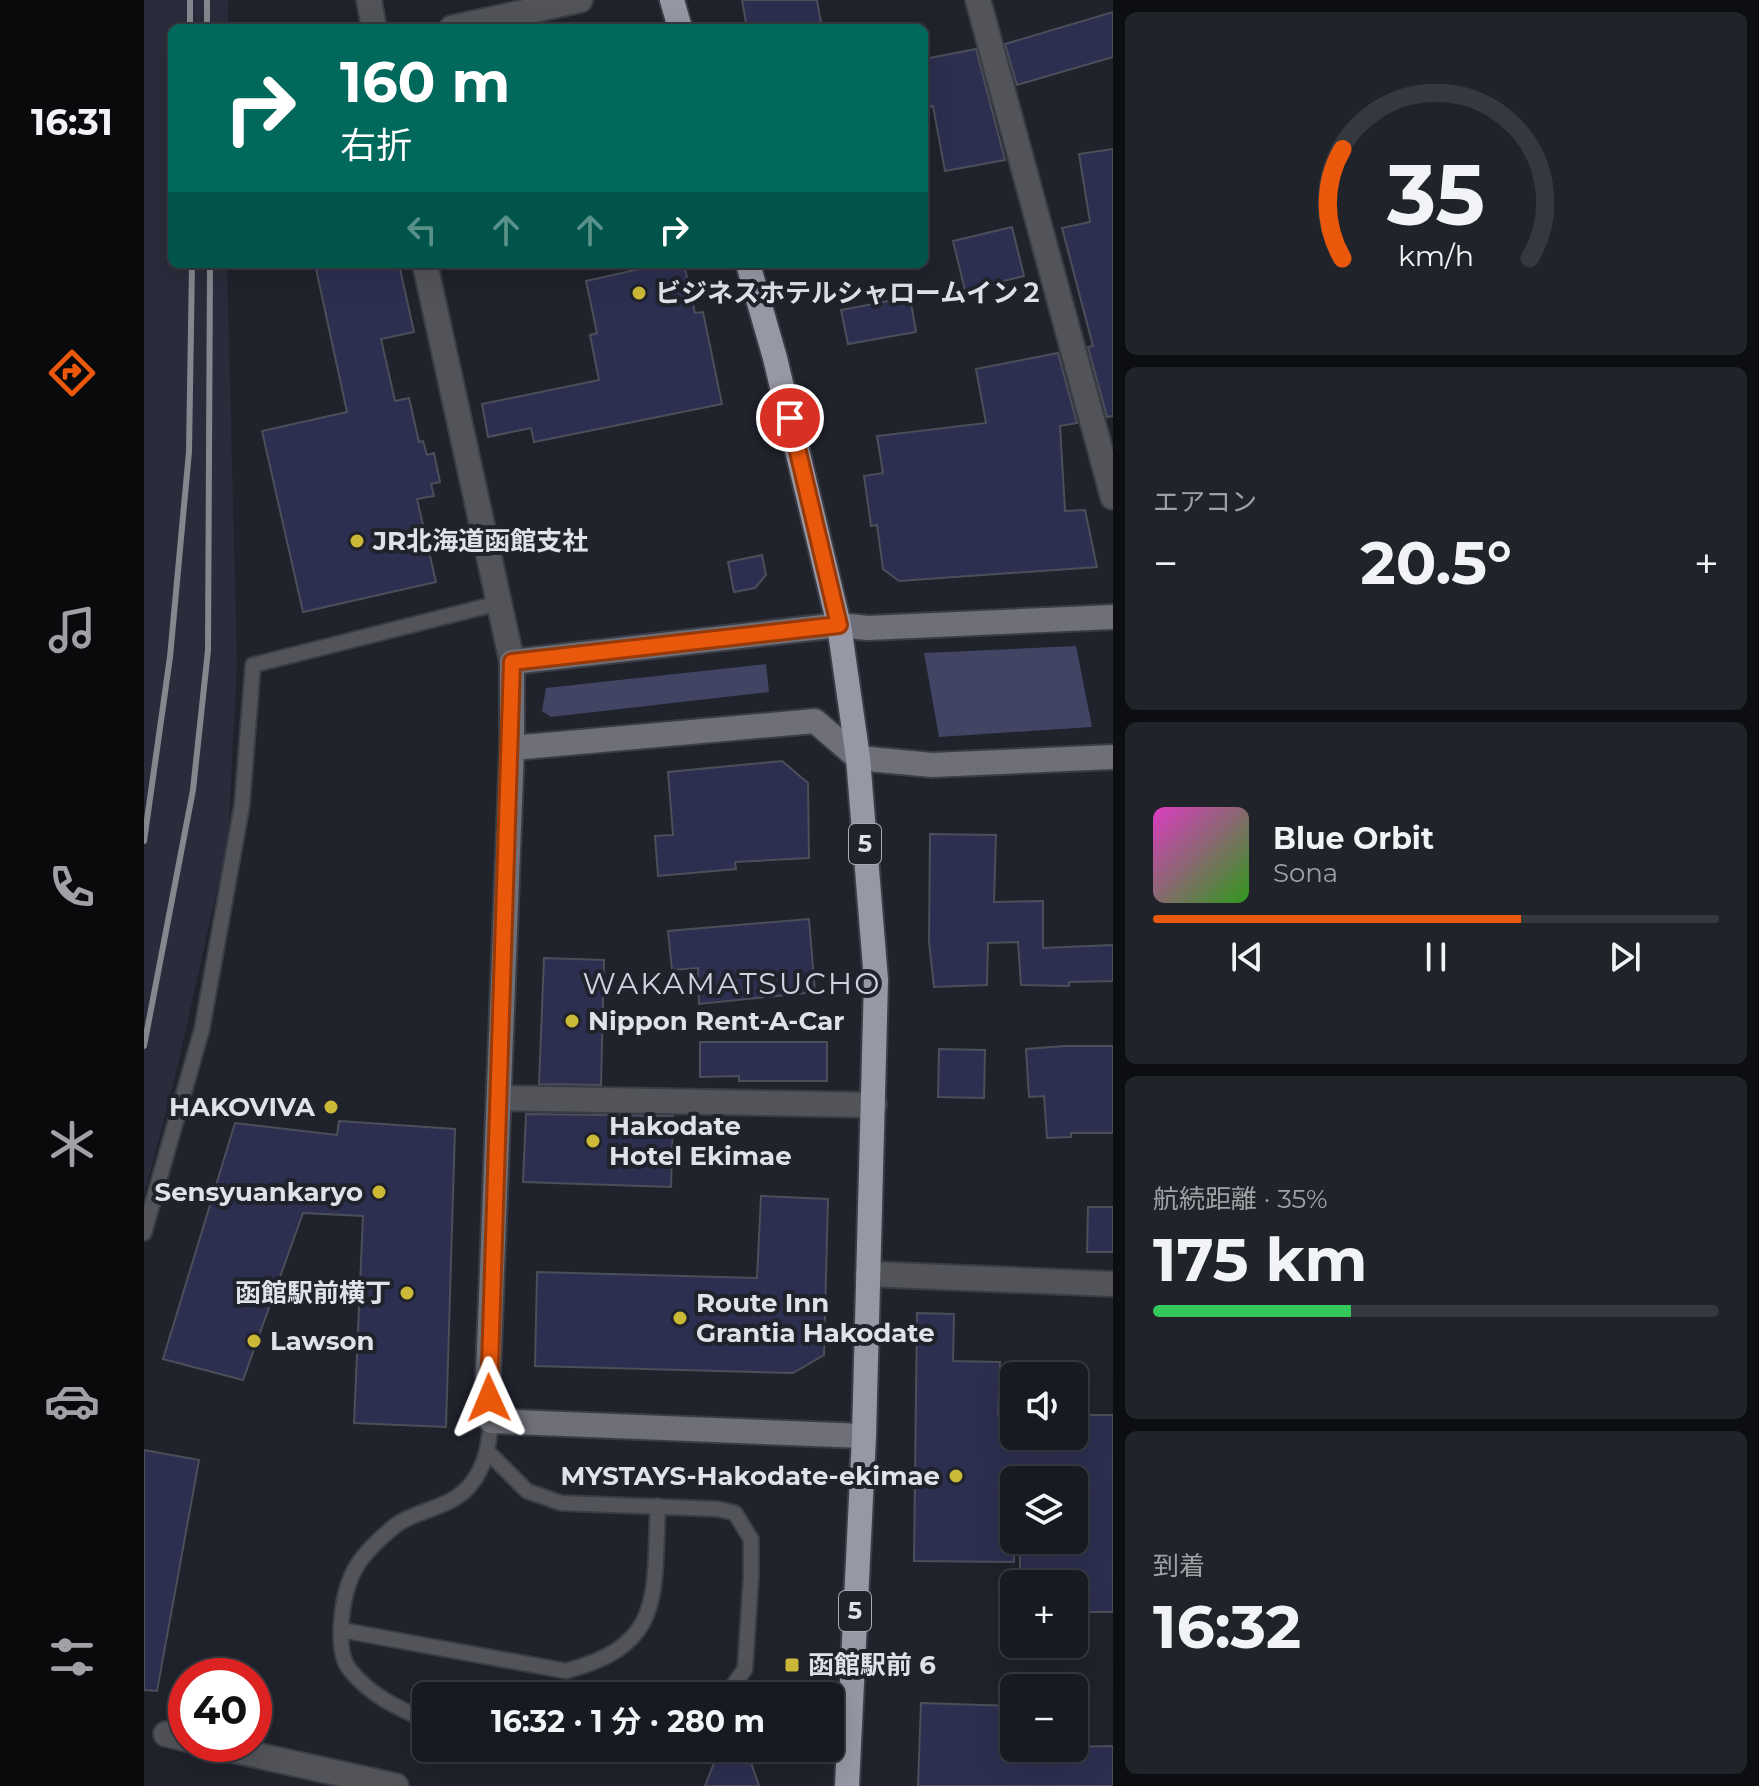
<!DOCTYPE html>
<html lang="ja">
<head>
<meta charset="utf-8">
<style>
  :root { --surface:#181a21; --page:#21232a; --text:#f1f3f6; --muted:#9fa1a5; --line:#36383f; --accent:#ea580c }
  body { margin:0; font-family:Montserrat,"Noto Sans JP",sans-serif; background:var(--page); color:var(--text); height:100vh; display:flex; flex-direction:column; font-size:30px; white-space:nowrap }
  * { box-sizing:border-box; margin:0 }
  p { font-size:26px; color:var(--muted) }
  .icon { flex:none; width:44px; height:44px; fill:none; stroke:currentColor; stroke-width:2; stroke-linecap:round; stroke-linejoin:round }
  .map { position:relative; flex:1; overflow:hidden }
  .panel { display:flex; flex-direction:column; gap:12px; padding:12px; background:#0d0e12; width:646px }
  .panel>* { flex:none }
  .hud { position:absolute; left:24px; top:24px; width:760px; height:244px; border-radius:12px; box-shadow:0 8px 32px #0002,0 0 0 2px var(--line); background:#00695c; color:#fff; overflow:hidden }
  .tools { position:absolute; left:856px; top:1362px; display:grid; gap:16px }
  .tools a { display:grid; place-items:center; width:88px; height:88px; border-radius:12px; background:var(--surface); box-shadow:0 8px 32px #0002,0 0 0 2px var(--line); font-size:40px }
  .speed { position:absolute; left:24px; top:1658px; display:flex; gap:16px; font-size:40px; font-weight:700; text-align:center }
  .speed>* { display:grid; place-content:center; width:104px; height:104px; border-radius:50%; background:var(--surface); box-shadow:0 8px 32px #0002,0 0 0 2px var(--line); line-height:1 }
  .speed .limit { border:12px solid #d22; background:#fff; color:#111 }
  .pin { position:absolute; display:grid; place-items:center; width:68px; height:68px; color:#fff; margin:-34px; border:4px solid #fff; border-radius:50%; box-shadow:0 2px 8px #0007 }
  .me { position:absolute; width:88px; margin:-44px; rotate:359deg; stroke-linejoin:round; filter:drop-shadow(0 0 6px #0008) }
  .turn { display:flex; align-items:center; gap:28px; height:168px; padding:0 40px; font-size:36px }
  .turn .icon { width:104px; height:104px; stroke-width:2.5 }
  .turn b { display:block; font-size:56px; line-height:68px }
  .lanes { display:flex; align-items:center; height:76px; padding:0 40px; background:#0003; justify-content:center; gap:40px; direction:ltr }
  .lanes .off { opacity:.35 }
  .big { font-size:60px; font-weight:700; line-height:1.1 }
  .panel .widget { flex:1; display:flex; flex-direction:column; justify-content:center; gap:12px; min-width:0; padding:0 28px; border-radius:12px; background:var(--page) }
  .panel .dial { align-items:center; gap:0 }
  .dial svg { height:208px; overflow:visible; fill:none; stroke:var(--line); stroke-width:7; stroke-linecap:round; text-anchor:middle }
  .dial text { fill:var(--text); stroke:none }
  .song { display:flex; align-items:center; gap:24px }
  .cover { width:96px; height:96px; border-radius:12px; background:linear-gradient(135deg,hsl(310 70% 55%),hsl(110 70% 35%)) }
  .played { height:8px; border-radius:4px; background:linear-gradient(90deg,var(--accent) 65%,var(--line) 65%) }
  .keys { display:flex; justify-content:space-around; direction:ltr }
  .heat { display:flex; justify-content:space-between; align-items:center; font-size:44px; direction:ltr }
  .charge { height:12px; border-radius:6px; background:linear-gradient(90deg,#34c759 35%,var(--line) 0) }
  .trip { position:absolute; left:268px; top:1682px; width:432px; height:80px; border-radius:12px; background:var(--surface); box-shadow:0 8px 32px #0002,0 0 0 2px var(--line); font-weight:700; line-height:80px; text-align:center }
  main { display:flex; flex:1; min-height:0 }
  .tabs { display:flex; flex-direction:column; width:144px; justify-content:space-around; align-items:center; background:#0a0a0d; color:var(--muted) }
  .tabs .icon { width:56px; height:56px }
  .tabs .current { color:var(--accent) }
  .tabs b { font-size:36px; color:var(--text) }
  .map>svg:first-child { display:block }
  .built { fill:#2a2c3b }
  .green { fill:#424463 }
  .building { fill:#2d2f50; stroke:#4c4e59; stroke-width:2 }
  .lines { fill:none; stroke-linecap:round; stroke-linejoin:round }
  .lane-casing { stroke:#3b3d46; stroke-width:18 }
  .street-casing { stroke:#3b3d46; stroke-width:28 }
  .secondary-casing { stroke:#3b3d46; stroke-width:28 }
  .highway-casing { stroke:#3b3d46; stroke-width:28 }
  .lane { stroke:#535459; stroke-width:14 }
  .street { stroke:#535459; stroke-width:24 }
  .secondary { stroke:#6e6f78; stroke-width:24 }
  .highway { stroke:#9698a5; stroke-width:24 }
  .rail { stroke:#85878f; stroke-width:6 }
  .route-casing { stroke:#983908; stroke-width:20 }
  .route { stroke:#ea580c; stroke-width:14 }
  .poi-dot { fill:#cdb938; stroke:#20222c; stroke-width:3 }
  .labels { text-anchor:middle; stroke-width:8; stroke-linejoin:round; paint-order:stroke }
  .shield { fill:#20222c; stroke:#a7a8b0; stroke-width:2 }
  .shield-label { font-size:24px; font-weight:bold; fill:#e1e2e9 }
  .poi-label { font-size:26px; font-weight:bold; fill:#e1e2e9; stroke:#20222c; text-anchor:start }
  .quarter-label { font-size:30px; letter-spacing:2px; fill:#cfd1de; stroke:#20222c }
</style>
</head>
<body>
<main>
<nav class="tabs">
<b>16:31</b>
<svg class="icon current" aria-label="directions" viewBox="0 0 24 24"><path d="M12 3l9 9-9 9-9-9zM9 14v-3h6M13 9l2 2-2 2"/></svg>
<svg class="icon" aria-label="music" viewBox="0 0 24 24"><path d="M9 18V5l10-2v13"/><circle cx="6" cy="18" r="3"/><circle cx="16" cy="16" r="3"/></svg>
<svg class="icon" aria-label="phone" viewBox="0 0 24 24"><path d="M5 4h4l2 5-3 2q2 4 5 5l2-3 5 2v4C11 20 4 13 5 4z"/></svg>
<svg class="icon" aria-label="climate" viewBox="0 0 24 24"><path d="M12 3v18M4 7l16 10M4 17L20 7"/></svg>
<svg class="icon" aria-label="car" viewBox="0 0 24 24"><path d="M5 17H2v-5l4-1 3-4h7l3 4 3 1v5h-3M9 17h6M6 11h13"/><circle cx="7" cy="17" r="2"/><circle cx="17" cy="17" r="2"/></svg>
<svg class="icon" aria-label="filters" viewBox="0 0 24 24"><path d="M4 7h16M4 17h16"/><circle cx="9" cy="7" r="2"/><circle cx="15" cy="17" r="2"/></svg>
</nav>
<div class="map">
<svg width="969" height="1786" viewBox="0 0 969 1786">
  <rect width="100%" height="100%" fill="#20222c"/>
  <!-- built -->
  <path class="built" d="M0,0H84V28H28V264H83L93,664L84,841L29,1086L0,1195Z"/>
  <!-- green -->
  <path class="green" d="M932,646L948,727L795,737L780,653Z
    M622,664L625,692L407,717L398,711L402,688Z"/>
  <!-- building -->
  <path class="building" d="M598,0H673L678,28H603Z
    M969,12V57L873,85L861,44Z
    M832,49L861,160L801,171L789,106L786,107L780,59Z
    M969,149V416L963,417L944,347L949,346L918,228L946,222L935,154Z
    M868,227L880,276L821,290L809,241Z
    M171,264H255L270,332L237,339L251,401L265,398L275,442L279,441L283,455L290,453L296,482L287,484L290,496L273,499L292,582L159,612L118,431L203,412Z
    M518,264H540L551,313L559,312L578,404L390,442L387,428L344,437L338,404L455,380L446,335L453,333L442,281Z
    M766,297L772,332L704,344L697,310Z
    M914,353L933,423L916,426L921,511L941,510L953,567L755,581L739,569L733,525L727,526L720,476L739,473L733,436L842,423L832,369Z
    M618,555L622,575L611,588L590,592L584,562Z
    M638,761L664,783L665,858L591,862L592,869L514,876L511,836L529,835L524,772Z
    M786,834L852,835L850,902L899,901V948L969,945V981L925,982V986L877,985L874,942L844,943L843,985L790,987L785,942Z
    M665,919L671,992L555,1004L554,968L528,970L524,931Z
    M400,958L460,960L457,1085L395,1084Z
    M556,1042H683V1081H595V1076L556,1077Z
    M921,1046H969V1133H927V1137L903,1138L900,1096L885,1097L882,1049Z
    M795,1049L841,1050L840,1098L794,1097Z
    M382,1114L529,1116L527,1187L379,1182Z
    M195,1121L311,1129L302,1427L210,1423L219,1216L159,1213L99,1380L19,1359L91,1123L193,1135Z
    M617,1196L684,1199L680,1355L649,1373L391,1366L393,1272L613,1278Z
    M944,1207H969V1252H943Z
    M773,1313L810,1314L809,1361L856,1362L854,1414H870V1436H930V1415H969V1612H930V1584H876V1540H930V1480H870V1562L770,1561Z
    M0,1450L55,1460L13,1691L0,1690Z
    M777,1703L870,1706V1748L969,1746V1786H774Z
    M576,1748H602L615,1786H561Z"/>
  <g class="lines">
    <!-- lane casing -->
    <g class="lane-casing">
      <path id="lane" d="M0,1233L58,1029L98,805L109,665L355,603
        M344,1452L383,1491L417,1503L574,1509L591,1513L607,1539V1577L601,1669L581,1696
        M197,1630L422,1671C522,1645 509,1594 514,1506
        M282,1720C253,1708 226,1695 206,1670C190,1651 198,1597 208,1575C216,1556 236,1538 252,1525C274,1509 309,1508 327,1484C342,1466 345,1444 347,1421"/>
    </g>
    <!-- street casing -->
    <g class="street-casing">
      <path id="street" d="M225,0L230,28
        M834,0L969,497
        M308,28L436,0
        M281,264L368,662
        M356,1098L730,1105
        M724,1274L969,1284
        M22,1734L42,1739
        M62,1744L252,1786"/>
    </g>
    <!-- secondary casing -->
    <g class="secondary-casing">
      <path id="secondary" d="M368,748L671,721L714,758L788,765L969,757
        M720,1436L347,1421L344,1375L368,748V662L695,625L724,628L969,617"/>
    </g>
    <!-- highway casing -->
    <g class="highway-casing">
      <path id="highway" d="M528,0L536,28
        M604,264L631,358L695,625L714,758L732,980L720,1436L703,1786"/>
    </g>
    <!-- lane -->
    <use href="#lane" class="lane"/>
    <!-- street -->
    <use href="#street" class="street"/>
    <!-- secondary -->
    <use href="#secondary" class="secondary"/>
    <!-- highway -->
    <use href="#highway" class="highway"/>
    <!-- rail -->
    <path class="rail" d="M46,0V28
      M63,0V28
      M0,841L26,657L45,452L48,264
      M0,1046L49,790L64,650L66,264"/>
  </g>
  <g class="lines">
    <!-- route casing -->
    <g class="route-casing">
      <path id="route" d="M345,1398L368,662L695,625L646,418"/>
    </g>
    <!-- route -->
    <use href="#route" class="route"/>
  </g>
  <!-- markers -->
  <g class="poi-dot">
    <circle cx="495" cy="293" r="8"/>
    <circle cx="213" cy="541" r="8"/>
    <circle cx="428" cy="1021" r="8"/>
    <circle cx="187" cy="1107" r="8"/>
    <circle cx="449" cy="1141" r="8"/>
    <circle cx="235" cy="1192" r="8"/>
    <circle cx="263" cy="1293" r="8"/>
    <circle cx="536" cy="1318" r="8"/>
    <circle cx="110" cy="1341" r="8"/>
    <circle cx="812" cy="1476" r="8"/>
    <rect x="640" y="1657" width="16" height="16" rx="4"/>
  </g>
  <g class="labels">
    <!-- shield labels -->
    <g class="shield">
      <rect x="705" y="824" width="32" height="40" rx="6"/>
      <rect x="695" y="1591" width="32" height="40" rx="6"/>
    </g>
    <g class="shield-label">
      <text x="721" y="852">5</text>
      <text x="711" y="1619">5</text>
    </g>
    <!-- poi labels -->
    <g class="poi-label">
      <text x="511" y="302">ビジネスホテルシャロームイン２</text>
      <text x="229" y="550">JR北海道函館支社</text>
      <text x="444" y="1030">Nippon Rent-A-Car</text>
      <text x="171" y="1116" text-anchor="end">HAKOVIVA</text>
      <text x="465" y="1135">Hakodate<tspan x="465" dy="30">Hotel Ekimae</tspan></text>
      <text x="219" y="1201" text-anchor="end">Sensyuankaryo</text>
      <text x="247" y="1302" text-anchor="end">函館駅前横丁</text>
      <text x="552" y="1312">Route Inn<tspan x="552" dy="30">Grantia Hakodate</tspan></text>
      <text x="126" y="1350">Lawson</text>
      <text x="796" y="1485" text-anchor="end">MYSTAYS-Hakodate-ekimae</text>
      <text x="664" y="1674">函館駅前 6</text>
    </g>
    <!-- quarter labels -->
    <g class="quarter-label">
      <text x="588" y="994">WAKAMATSUCHO</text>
    </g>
  </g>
</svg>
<div class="tools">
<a><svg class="icon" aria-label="sound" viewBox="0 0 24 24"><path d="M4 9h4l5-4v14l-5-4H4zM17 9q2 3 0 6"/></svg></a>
<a><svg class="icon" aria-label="layers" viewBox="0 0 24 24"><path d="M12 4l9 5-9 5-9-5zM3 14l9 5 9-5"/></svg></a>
<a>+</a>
<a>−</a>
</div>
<div class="speed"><div class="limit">40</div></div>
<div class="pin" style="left:646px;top:418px;background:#d93025"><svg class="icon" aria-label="arrive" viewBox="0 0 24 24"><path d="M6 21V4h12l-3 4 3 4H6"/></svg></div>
<svg class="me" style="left:345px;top:1398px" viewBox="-20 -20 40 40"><path d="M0-17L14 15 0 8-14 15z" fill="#ea580c" stroke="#fff" stroke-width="4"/></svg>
<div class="trip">16:32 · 1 分 · 280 m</div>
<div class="hud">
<div class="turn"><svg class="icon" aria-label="right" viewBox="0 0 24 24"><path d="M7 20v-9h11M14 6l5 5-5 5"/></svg><div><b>160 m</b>右折</div></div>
<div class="lanes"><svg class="icon off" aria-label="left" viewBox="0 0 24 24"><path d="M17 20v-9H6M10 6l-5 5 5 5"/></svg><svg class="icon off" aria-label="ahead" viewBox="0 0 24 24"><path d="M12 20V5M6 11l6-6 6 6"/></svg><svg class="icon off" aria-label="ahead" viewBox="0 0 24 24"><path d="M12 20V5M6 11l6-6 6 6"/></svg><svg class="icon" aria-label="right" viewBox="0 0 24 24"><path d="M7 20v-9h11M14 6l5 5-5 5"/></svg></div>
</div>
</div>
<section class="panel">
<div class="widget dial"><svg viewBox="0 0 100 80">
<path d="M14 69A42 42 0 1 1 86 69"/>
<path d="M14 69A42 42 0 0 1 14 27" stroke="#ea580c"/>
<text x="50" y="56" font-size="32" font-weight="700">35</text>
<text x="50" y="72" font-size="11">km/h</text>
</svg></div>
<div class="widget"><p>エアコン</p>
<div class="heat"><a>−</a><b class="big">20.5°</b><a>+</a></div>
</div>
<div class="widget">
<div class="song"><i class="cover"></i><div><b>Blue Orbit</b><p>Sona</p></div></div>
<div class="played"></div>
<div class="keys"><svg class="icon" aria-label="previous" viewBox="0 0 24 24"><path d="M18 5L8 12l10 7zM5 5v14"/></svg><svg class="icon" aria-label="pause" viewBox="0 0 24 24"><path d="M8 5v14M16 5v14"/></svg><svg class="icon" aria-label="next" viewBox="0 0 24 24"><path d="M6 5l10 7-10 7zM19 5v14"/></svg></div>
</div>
<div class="widget"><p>航続距離 · 35%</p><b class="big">175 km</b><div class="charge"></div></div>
<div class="widget"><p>到着</p><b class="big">16:32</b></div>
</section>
</main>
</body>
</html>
